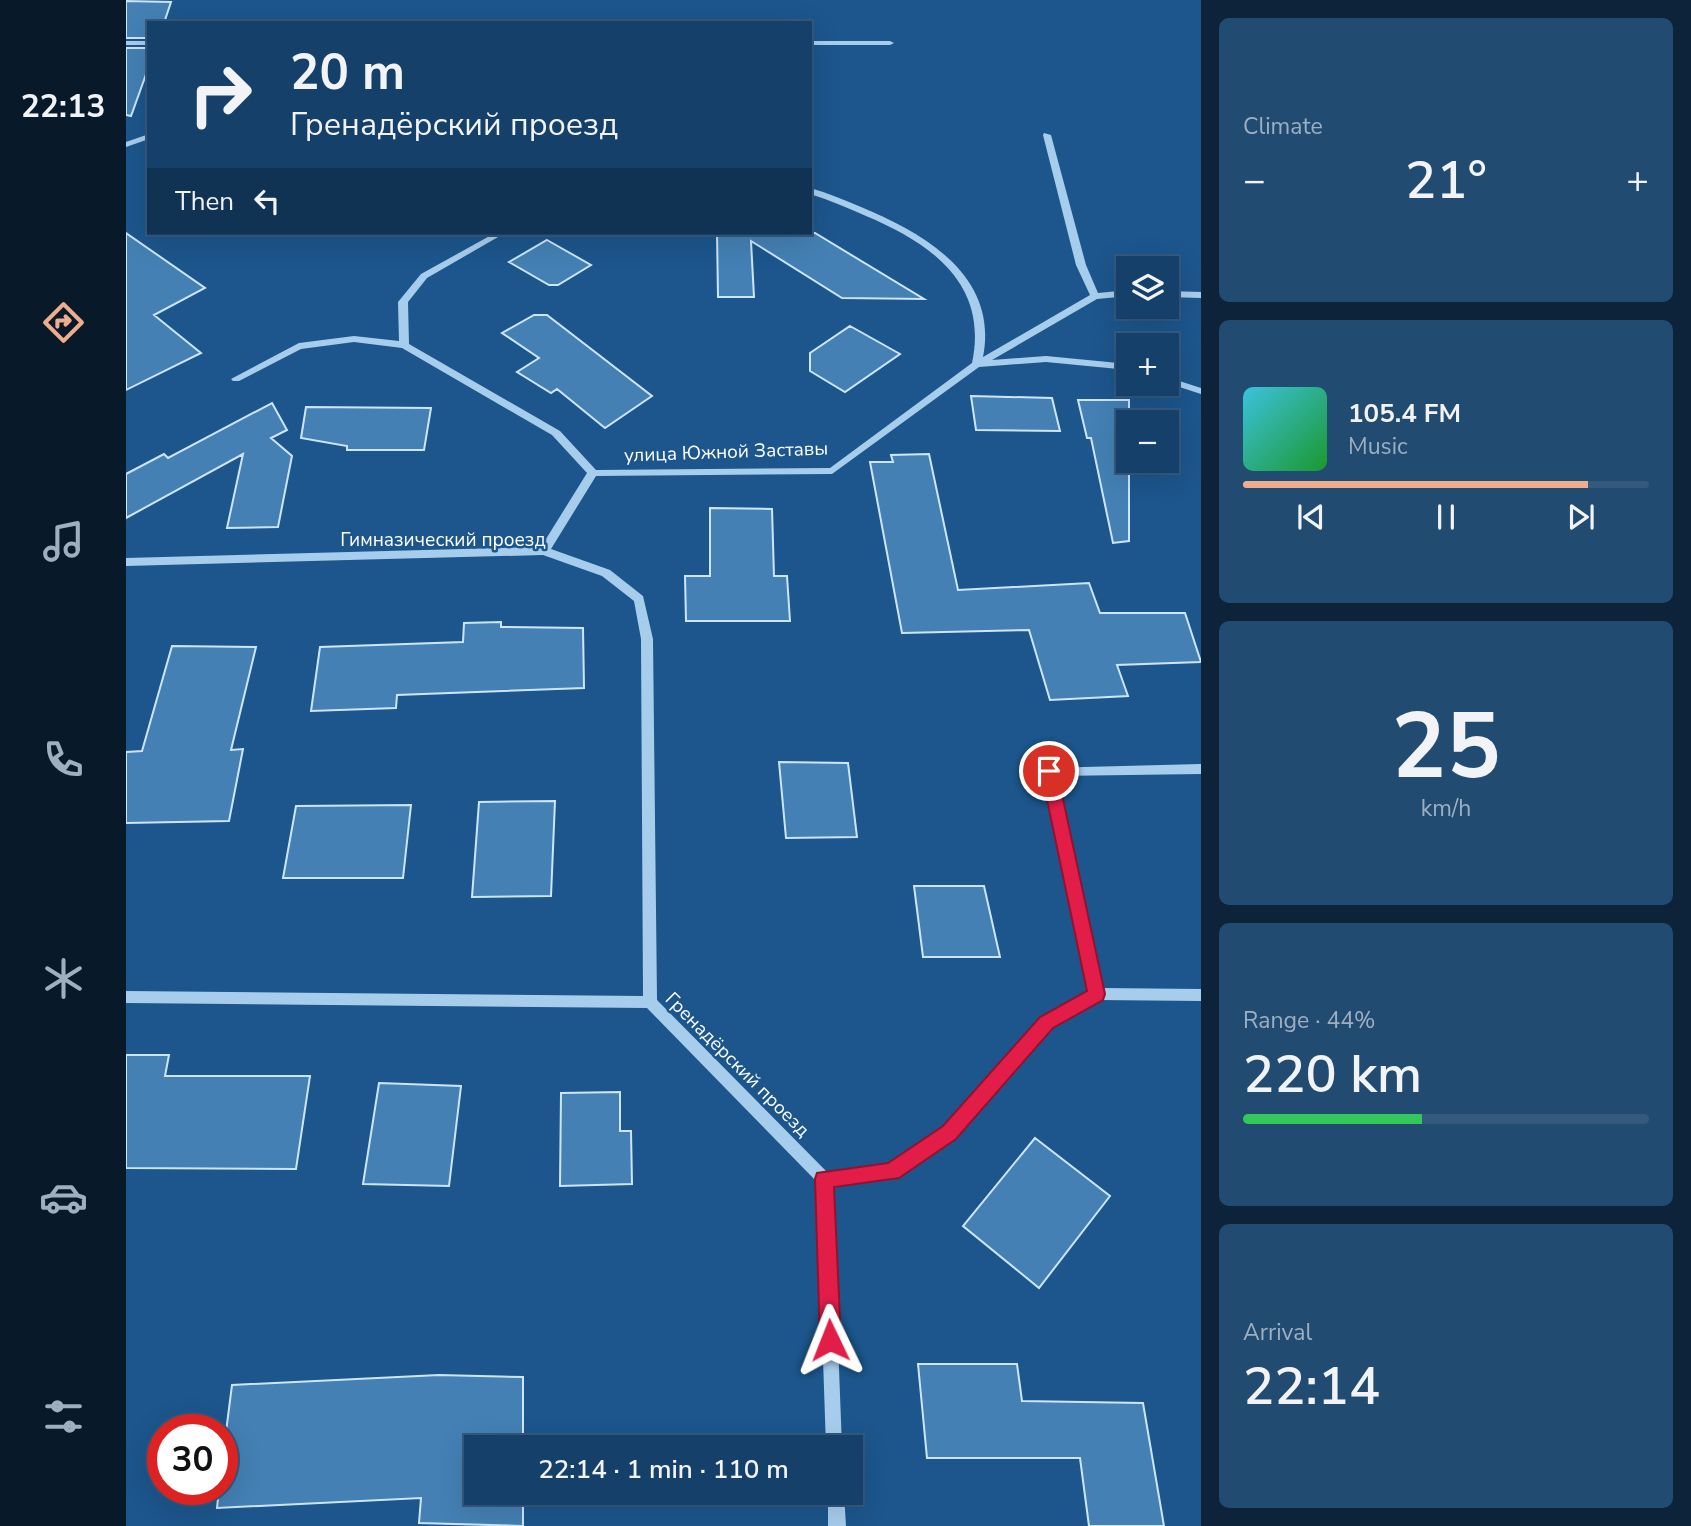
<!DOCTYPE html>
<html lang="en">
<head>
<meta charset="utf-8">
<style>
  :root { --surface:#154069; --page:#224b71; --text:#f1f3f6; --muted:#9dafc0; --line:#34597d; --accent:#eead8d }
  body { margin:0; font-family:"Nunito Sans",sans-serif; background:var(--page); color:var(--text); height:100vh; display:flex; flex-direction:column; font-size:26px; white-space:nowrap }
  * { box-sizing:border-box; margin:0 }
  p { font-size:23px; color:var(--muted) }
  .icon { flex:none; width:38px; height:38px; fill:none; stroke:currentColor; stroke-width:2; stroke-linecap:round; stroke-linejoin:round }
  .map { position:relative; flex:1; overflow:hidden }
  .details { display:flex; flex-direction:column; gap:18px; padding:18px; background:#0c233a; width:490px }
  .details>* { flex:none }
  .hud { position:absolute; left:21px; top:21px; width:665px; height:214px; border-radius:0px; box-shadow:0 7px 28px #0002,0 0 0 2px var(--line); background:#154069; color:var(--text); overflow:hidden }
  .buttons { position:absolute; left:990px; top:256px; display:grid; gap:14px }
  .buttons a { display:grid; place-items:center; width:63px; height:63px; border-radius:0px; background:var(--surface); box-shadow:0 7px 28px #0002,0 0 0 2px var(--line); font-size:35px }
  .speed { position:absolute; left:21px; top:1414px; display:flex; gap:14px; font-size:35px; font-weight:700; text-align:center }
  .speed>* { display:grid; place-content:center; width:91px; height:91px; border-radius:50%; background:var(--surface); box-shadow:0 7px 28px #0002,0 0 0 2px var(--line); line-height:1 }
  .speed .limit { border:10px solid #d22; background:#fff; color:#111 }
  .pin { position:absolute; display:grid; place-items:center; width:60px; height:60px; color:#fff; margin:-30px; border:4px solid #fff; border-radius:50%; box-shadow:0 2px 7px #0007 }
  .me { position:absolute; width:77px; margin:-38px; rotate:358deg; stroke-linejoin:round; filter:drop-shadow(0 0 5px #0008) }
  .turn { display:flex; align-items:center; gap:24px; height:147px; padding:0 28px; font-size:32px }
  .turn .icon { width:91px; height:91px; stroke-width:2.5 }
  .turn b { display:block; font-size:49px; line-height:60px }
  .then { display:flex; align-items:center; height:66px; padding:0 28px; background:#0003; gap:14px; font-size:26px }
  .big { font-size:52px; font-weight:600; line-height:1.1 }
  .details .widget { flex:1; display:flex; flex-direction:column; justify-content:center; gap:10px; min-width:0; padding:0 24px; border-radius:10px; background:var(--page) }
  .details .dial { align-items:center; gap:0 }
  .dial b { font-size:91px; line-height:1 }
  .song { display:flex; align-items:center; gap:21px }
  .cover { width:84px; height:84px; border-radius:10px; background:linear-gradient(135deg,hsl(190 70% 55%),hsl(130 70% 35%)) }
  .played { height:7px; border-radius:4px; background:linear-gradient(90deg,var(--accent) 85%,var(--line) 85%) }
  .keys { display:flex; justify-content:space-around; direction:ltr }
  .heat { display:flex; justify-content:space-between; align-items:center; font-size:38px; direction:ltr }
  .charge { height:10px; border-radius:5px; background:linear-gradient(90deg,#34c759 44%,var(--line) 0) }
  .trip { position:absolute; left:338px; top:1435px; width:399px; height:70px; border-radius:0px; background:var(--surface); box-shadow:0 7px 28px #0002,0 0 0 2px var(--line); font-weight:600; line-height:70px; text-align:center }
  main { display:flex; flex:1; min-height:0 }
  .dock { display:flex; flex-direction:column; width:126px; justify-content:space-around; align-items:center; background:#081a2a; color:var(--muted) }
  .dock .icon { width:49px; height:49px }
  .dock .selected { color:var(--accent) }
  .dock b { font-size:32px; color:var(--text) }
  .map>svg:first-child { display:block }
  .building { fill:#4480b4; stroke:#cde5f9; stroke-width:2 }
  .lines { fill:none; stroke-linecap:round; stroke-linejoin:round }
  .minor { fill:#a7cded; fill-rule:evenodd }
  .route { fill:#e11d48; stroke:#92132f; stroke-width:2 }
  .labels { text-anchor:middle; stroke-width:5; stroke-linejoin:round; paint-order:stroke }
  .street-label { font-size:19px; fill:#fff; stroke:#1c568c }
</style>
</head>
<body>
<main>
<nav class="dock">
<b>22:13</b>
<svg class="icon selected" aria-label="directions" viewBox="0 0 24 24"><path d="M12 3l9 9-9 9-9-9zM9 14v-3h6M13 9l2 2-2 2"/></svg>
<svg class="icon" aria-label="music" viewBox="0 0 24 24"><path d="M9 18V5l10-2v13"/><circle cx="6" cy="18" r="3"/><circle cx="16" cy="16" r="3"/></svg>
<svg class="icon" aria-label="phone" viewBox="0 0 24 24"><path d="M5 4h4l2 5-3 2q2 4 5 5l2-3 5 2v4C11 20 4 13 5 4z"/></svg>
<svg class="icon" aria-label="climate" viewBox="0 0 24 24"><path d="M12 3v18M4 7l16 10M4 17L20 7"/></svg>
<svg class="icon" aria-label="car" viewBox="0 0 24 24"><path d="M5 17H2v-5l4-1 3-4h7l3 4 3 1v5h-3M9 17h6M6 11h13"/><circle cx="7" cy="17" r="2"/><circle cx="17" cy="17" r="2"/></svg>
<svg class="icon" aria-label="filters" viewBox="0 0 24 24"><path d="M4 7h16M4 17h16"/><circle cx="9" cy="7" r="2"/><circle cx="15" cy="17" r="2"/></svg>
</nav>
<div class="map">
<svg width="1075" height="1526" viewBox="0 0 1075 1526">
  <rect width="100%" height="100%" fill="#1c568c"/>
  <!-- building -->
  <path class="building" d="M0,1L45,2L38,23H23V38H0Z
    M0,48H23V66L5,116L0,115Z
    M0,233L79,288L28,315L75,353L0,390Z
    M591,233H689L798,299L716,298L625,241L628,297H592Z
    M421,240L465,265L432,285H423L383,262Z
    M408,315H421L526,396L479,428L431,389L425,393L391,372L413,358L376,333Z
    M724,326L774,354L719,392L684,371V353Z
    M845,396L926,398L934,431L850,430Z
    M952,400H1003V541L987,543L965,438H961Z
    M146,403L161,430L145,438L166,456L152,527L101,528L117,454L0,518V474L38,454L42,458Z
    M180,407L305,408L298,450H221V446L175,438Z
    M803,454L832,590L963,583L974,613H1059L1075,662L991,665L1002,696L924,700L903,630L776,633L744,462H767L765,455Z
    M584,508L646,509L648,576H661L664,621H560L559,576H584Z
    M375,622V627L457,628L458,688L271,695L270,708L185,711L194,647L337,642L338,623Z
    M46,646L130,647L105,750L117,749L103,821L0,823V752L16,751Z
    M653,762L722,763L731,837L660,838Z
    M429,801L425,896L346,897L353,802Z
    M285,805L277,878H157L170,806Z
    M788,886H858L874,957H797Z
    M0,1055H43L39,1076H184L170,1169L0,1168Z
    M253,1083L335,1086L323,1186L237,1184Z
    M494,1092V1131H505L506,1184L434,1186L435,1093Z
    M909,1138L984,1196L913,1288L837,1226Z
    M792,1364H891L896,1401L1017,1403L1038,1526H963L954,1458H801Z
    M313,1375L397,1377V1447H350V1493H397V1526L293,1523L295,1498L91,1508L93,1489H96V1463L106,1385Z"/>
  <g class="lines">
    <!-- minor -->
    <path class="minor" d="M0,41H23V45H0Z
      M684,41H764L768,43L764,45H684Z
      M918,133L925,135L960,265L972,293L1003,290V296L971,299L866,360L920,356L1003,364V370L920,362L853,367L706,474L470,476L425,549L484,570L517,596L527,639L531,1000L701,1172L763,1165L818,1127L916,1018L963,991L917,771L919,768L1075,764V774L930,776L976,988L1075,989V1001L972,1000L926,1026L828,1137L771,1177L706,1185L716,1447H700L691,1182L521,1008L0,1003V991L517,996L515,639L508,601L476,576L417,555L0,566V558L415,547L461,473L426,435L276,348L228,342L175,349L113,381H107L105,379L173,343L228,336L273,341L272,302L295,274L369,233H379L301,278L282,302L283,344L434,431L470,470L704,468L846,363C863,283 804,243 740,216C722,208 703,200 684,194V188C702,193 718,200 735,207C798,233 873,276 857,357L964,295L950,265L917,135Z
      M23,134V139L0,147V142Z
      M1041,291L1075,292V298L1041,297Z
      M1041,377L1075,388V394L1041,383Z
      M702,1493H718L720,1526H702Z"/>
  </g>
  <!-- route -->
  <path class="route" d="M923,764L931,771L979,994L977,1000L927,1028L830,1139L773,1178L708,1187L715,1340L712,1347L704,1350L697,1347L694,1340L689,1179L691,1173L762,1163L817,1126L914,1017L961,991L915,771Z"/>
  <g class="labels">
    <!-- street labels -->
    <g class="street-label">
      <text transform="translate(600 451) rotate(-2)" y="7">улица Южной Заставы</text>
      <text x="317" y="546">Гимназический проезд</text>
      <text transform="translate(612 1064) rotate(45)" y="7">Гренадёрский проезд</text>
    </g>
  </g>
</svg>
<div class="buttons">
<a><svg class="icon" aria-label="layers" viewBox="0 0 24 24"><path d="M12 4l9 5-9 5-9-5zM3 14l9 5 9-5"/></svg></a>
<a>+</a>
<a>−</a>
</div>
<div class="speed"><div class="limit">30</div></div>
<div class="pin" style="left:923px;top:771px;background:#d93025"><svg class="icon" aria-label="arrive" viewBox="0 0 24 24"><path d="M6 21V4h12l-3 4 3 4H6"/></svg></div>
<svg class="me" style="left:704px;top:1340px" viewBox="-20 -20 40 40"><path d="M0-17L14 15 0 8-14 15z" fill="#e11d48" stroke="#fff" stroke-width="4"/></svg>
<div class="trip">22:14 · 1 min · 110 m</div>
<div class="hud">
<div class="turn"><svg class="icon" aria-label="right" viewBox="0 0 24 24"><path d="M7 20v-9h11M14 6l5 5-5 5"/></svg><div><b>20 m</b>Гренадёрский проезд</div></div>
<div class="then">Then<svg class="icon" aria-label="left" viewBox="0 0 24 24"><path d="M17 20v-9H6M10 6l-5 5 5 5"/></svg></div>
</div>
</div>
<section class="details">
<div class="widget"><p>Climate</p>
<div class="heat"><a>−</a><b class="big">21°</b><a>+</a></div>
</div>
<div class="widget">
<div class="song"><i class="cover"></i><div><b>105.4 FM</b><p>Music</p></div></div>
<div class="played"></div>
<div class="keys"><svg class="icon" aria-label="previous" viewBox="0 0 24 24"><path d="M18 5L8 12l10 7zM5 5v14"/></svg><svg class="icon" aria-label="pause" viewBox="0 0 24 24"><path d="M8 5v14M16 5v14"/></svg><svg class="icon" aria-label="next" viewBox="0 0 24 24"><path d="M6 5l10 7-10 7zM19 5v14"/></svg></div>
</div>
<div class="widget dial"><b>25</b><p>km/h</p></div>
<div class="widget"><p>Range · 44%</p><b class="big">220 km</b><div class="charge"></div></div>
<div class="widget"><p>Arrival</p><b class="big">22:14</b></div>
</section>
</main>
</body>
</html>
